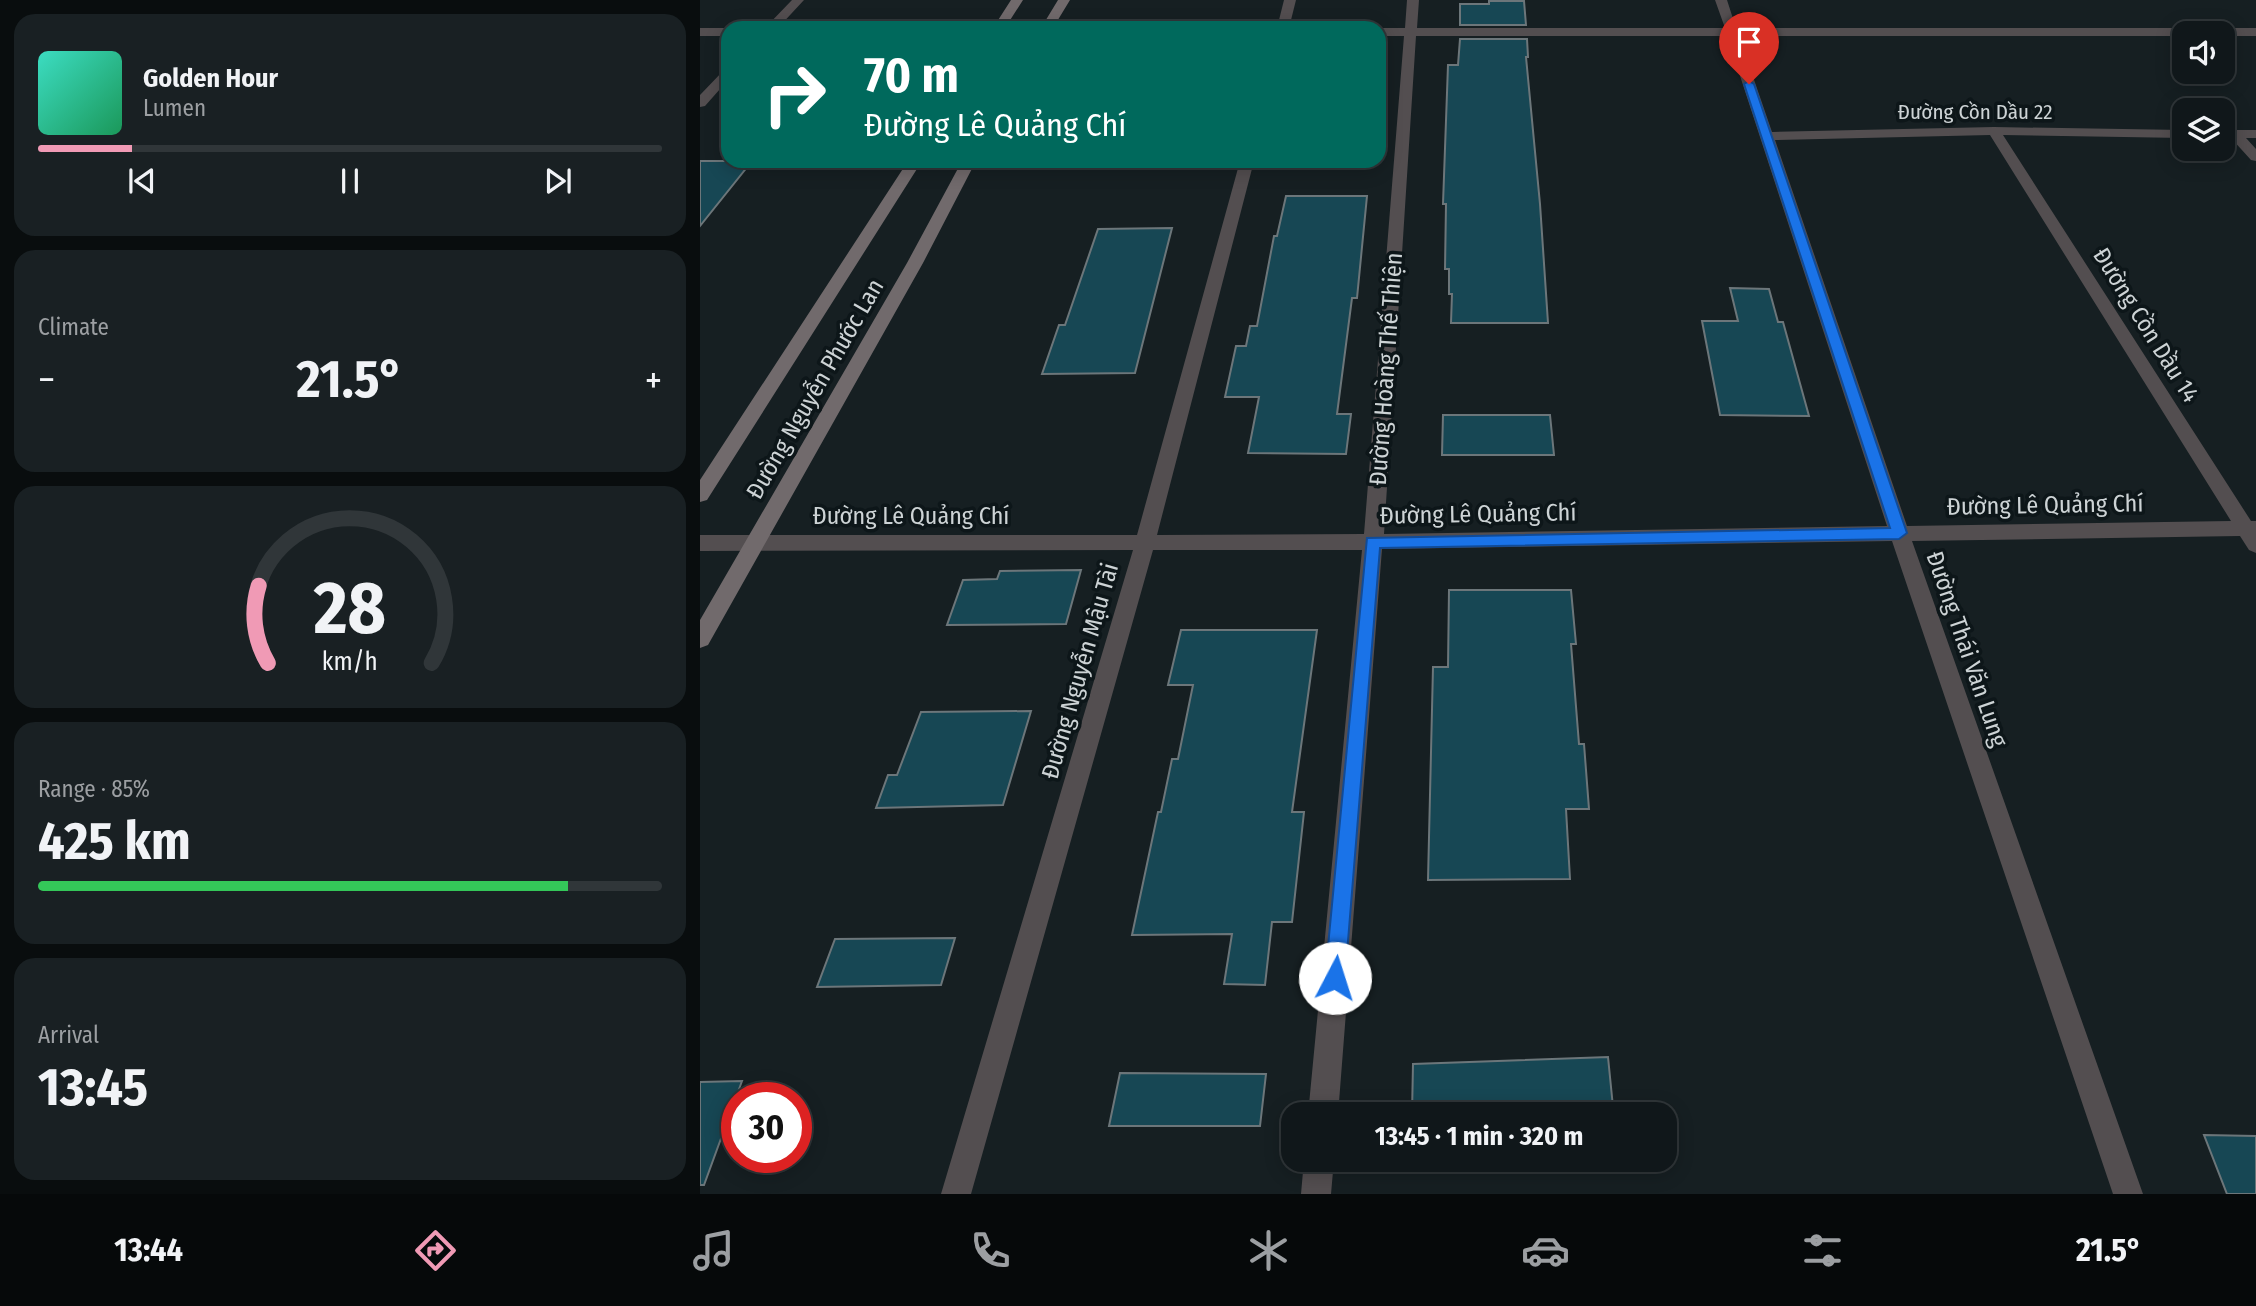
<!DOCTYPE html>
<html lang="en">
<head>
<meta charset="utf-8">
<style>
  :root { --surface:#10171a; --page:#192023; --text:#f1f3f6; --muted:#9c9fa2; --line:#303639; --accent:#f09ab5 }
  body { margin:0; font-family:"Fira Sans Condensed",sans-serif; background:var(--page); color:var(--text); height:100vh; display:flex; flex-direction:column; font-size:26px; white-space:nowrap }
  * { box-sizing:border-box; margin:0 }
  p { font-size:23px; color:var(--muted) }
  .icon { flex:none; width:38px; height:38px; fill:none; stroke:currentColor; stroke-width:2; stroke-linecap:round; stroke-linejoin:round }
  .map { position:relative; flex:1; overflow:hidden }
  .panel { display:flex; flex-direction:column; gap:14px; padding:14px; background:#090d0e; width:700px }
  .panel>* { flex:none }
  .top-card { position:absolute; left:21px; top:21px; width:665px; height:147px; border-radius:21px; box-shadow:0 4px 18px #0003,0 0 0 2px var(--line); background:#00695c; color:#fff; overflow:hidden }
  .controls { position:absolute; left:1472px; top:21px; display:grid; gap:14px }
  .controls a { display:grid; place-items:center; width:63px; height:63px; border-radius:14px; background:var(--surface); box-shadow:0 4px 18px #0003,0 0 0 2px var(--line); font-size:35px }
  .speed { position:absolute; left:21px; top:1082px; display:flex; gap:14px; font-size:35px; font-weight:700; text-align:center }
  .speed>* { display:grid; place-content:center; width:91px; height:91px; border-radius:50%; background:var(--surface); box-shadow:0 4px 18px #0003,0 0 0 2px var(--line); line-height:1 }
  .speed .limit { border:10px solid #d22; background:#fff; color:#111 }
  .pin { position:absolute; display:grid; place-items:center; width:60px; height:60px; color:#fff; margin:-72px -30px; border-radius:50% 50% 50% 0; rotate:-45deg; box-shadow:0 0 7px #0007 }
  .pin .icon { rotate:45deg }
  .me { position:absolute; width:77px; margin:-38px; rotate:5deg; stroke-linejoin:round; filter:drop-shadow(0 0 5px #0008) }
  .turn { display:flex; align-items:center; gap:24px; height:147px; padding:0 28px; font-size:32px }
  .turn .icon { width:91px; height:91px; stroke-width:2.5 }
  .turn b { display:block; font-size:49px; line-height:60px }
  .big { font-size:52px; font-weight:700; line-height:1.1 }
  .panel .widget { flex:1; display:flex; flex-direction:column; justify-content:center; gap:10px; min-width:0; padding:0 24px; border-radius:21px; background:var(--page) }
  .panel .dial { align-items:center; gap:0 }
  .dial svg { height:182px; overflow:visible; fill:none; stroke:var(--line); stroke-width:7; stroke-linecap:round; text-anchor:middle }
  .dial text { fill:var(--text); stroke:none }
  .song { display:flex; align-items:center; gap:21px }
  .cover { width:84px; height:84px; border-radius:10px; background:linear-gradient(135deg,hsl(170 70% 55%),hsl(150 70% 35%)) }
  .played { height:7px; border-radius:4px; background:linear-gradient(90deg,var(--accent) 15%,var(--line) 15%) }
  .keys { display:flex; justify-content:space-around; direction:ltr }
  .heat { display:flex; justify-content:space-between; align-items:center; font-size:38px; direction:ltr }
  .charge { height:10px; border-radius:5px; background:linear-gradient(90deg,#34c759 85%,var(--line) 0) }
  .trip { position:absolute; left:581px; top:1102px; width:396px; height:70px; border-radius:21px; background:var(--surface); box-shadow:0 4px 18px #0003,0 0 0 2px var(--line); font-weight:700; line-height:70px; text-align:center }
  .dock { display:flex; height:112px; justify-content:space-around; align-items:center; background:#06090a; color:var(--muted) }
  .dock .icon { width:49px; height:49px }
  .dock .selected { color:var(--accent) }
  .dock b { font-size:32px; color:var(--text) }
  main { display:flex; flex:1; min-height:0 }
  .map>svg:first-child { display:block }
  .building { fill:#174754; stroke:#6c767a; stroke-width:2 }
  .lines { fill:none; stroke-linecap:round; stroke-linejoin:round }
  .street { fill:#534e50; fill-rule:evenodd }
  .secondary { fill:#716a6c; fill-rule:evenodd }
  .route { fill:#1a73e8; stroke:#114b97; stroke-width:2 }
  .labels { text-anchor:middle; stroke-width:7; stroke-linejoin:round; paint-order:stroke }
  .far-street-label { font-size:21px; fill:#cdd3d5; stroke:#0d1619 }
  .street-label { font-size:24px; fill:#cdd3d5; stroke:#0d1619 }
</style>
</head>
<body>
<main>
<section class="panel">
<div class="widget">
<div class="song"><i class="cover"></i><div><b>Golden Hour</b><p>Lumen</p></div></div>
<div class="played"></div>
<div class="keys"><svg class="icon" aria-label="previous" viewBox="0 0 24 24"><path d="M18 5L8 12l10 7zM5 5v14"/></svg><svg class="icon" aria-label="pause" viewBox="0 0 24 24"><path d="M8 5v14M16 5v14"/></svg><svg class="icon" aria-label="next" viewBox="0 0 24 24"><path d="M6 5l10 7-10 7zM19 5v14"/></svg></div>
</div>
<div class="widget"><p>Climate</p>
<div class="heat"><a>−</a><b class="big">21.5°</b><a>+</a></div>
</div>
<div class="widget dial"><svg viewBox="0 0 100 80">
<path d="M14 69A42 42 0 1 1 86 69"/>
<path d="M14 69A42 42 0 0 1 10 35" stroke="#f09ab5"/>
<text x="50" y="56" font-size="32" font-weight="700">28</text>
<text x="50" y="72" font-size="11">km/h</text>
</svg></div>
<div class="widget"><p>Range · 85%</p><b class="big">425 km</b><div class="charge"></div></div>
<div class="widget"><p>Arrival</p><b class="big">13:45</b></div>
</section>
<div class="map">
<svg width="1556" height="1194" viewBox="0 0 1556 1194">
  <rect width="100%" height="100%" fill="#161f22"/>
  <!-- building -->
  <path class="building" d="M789,1H824L826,25H760V4H789Z
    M760,39H827L828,57H826L840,204L848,323H751L752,294H749V269H745L746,204H743L748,65H758Z
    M0,161H52L0,226Z
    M586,196H667L657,298H652L637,414H651L646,454L548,453L559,397H525L536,346H546L550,326H557L574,236H577Z
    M472,228L435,373L342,374L359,325H365L398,229Z
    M1030,288L1069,289L1078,322H1083L1109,416L1020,415L1002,321H1038Z
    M743,415H850L854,455H742Z
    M381,570L366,624L247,625L263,580L297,579L300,571Z
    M749,590H871L876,644H871L879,744H884L889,809H866L870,879L728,880L733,667H748Z
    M481,630H617L592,812H604L592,922H572L565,985L524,984L532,934L432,935L458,812H461L472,759H478L493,685H468Z
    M331,711L303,805L176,808L188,775H197L221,712Z
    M255,938L241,985L117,987L135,939Z
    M908,1057L913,1107L712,1114L713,1064Z
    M420,1073L566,1074L560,1126H409Z
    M42,1081L4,1185H0V1082Z
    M1504,1135L1556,1136V1194H1527Z"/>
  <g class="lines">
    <!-- street -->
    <path class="street" d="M92,0H104L78,28H65Z
      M584,0H596L589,28H577Z
      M707,0H719L717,28H1025L1015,0H1027L1036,28H1556V36H1522V33H1484V36H1039L1072,132L1294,127L1484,130V138L1303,135L1551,521H1556V553L1549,550L1540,536L1212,541L1443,1194H1413L1192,541L682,549L638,1115H608L662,550H453L271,1194H241L433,550L0,551V535H437L540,161H554L457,535L664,534L704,36H679V28H705ZM716,36H1027L1187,526L684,534ZM1290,135L1531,521L1207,526L1075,140Z
      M0,28H28V36H0Z
      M28,69V80L5,106L0,107V95L24,70Z
      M1522,130H1556V138H1546L1556,149V161L1551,160L1531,138H1522Z
      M604,1160H634L631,1194H601Z"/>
    <!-- secondary -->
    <path class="secondary" d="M311,0H323L305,28H293Z
      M358,0H370L353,28H341Z
      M208,161H222L7,500L0,502V480Z
      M262,161H276L223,263L8,645L0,648V620L207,263Z"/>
  </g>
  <!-- route -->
  <path class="route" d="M1049,81L1054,84L1207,533L1199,539L680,548L645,978L642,986L635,989L628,986L625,978L667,538L1190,528L1044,84Z"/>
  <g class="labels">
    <!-- far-street labels -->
    <g class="far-street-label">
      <text x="1275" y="119">Đường Cồn Dầu 22</text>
    </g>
    <!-- street labels -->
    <g class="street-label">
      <text transform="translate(1446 325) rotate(58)" y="8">Đường Cồn Dầu 14</text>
      <text transform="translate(686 369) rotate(-86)" y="8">Đường Hoàng Thế Thiện</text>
      <text transform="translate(115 389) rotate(-60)" y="8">Đường Nguyễn Phước Lan</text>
      <text transform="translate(1345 505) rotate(-1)" y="8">Đường Lê Quảng Chí</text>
      <text transform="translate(778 514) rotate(-1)" y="8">Đường Lê Quảng Chí</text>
      <text x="211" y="524">Đường Lê Quảng Chí</text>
      <text transform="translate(1267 649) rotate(71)" y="8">Đường Thái Văn Lung</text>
      <text transform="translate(380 671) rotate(-74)" y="8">Đường Nguyễn Mậu Tài</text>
    </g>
  </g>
</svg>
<div class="controls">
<a><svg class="icon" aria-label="sound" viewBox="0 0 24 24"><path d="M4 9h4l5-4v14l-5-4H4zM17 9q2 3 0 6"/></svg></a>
<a><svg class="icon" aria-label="layers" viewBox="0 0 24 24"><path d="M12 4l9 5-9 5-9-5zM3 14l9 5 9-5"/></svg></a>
</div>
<div class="speed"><div class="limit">30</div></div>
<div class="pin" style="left:1049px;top:84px;background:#d93025"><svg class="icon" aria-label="arrive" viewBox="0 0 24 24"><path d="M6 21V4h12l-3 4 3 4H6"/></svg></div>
<svg class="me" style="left:635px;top:978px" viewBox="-20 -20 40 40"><circle r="19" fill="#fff"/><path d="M0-13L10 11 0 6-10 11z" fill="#1a73e8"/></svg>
<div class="trip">13:45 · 1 min · 320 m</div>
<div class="top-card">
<div class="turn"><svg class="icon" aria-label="right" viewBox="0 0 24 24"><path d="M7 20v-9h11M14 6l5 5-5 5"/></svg><div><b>70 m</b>Đường Lê Quảng Chí</div></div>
</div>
</div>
</main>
<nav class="dock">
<b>13:44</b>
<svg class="icon selected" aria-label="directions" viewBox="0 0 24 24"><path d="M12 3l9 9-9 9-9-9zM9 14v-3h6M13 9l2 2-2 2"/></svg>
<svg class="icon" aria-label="music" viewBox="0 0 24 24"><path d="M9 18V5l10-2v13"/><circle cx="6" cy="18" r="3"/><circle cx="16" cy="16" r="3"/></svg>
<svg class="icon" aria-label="phone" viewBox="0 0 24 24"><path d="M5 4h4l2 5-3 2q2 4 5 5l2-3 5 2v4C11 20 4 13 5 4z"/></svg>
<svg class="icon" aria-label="climate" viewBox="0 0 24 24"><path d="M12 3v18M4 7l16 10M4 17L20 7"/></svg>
<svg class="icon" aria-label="car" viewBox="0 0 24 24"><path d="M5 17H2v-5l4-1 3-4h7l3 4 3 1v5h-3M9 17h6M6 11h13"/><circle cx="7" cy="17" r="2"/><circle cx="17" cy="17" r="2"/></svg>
<svg class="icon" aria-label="filters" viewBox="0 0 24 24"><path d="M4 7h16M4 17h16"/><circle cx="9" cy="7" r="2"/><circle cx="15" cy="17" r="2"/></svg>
<b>21.5°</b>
</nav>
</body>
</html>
